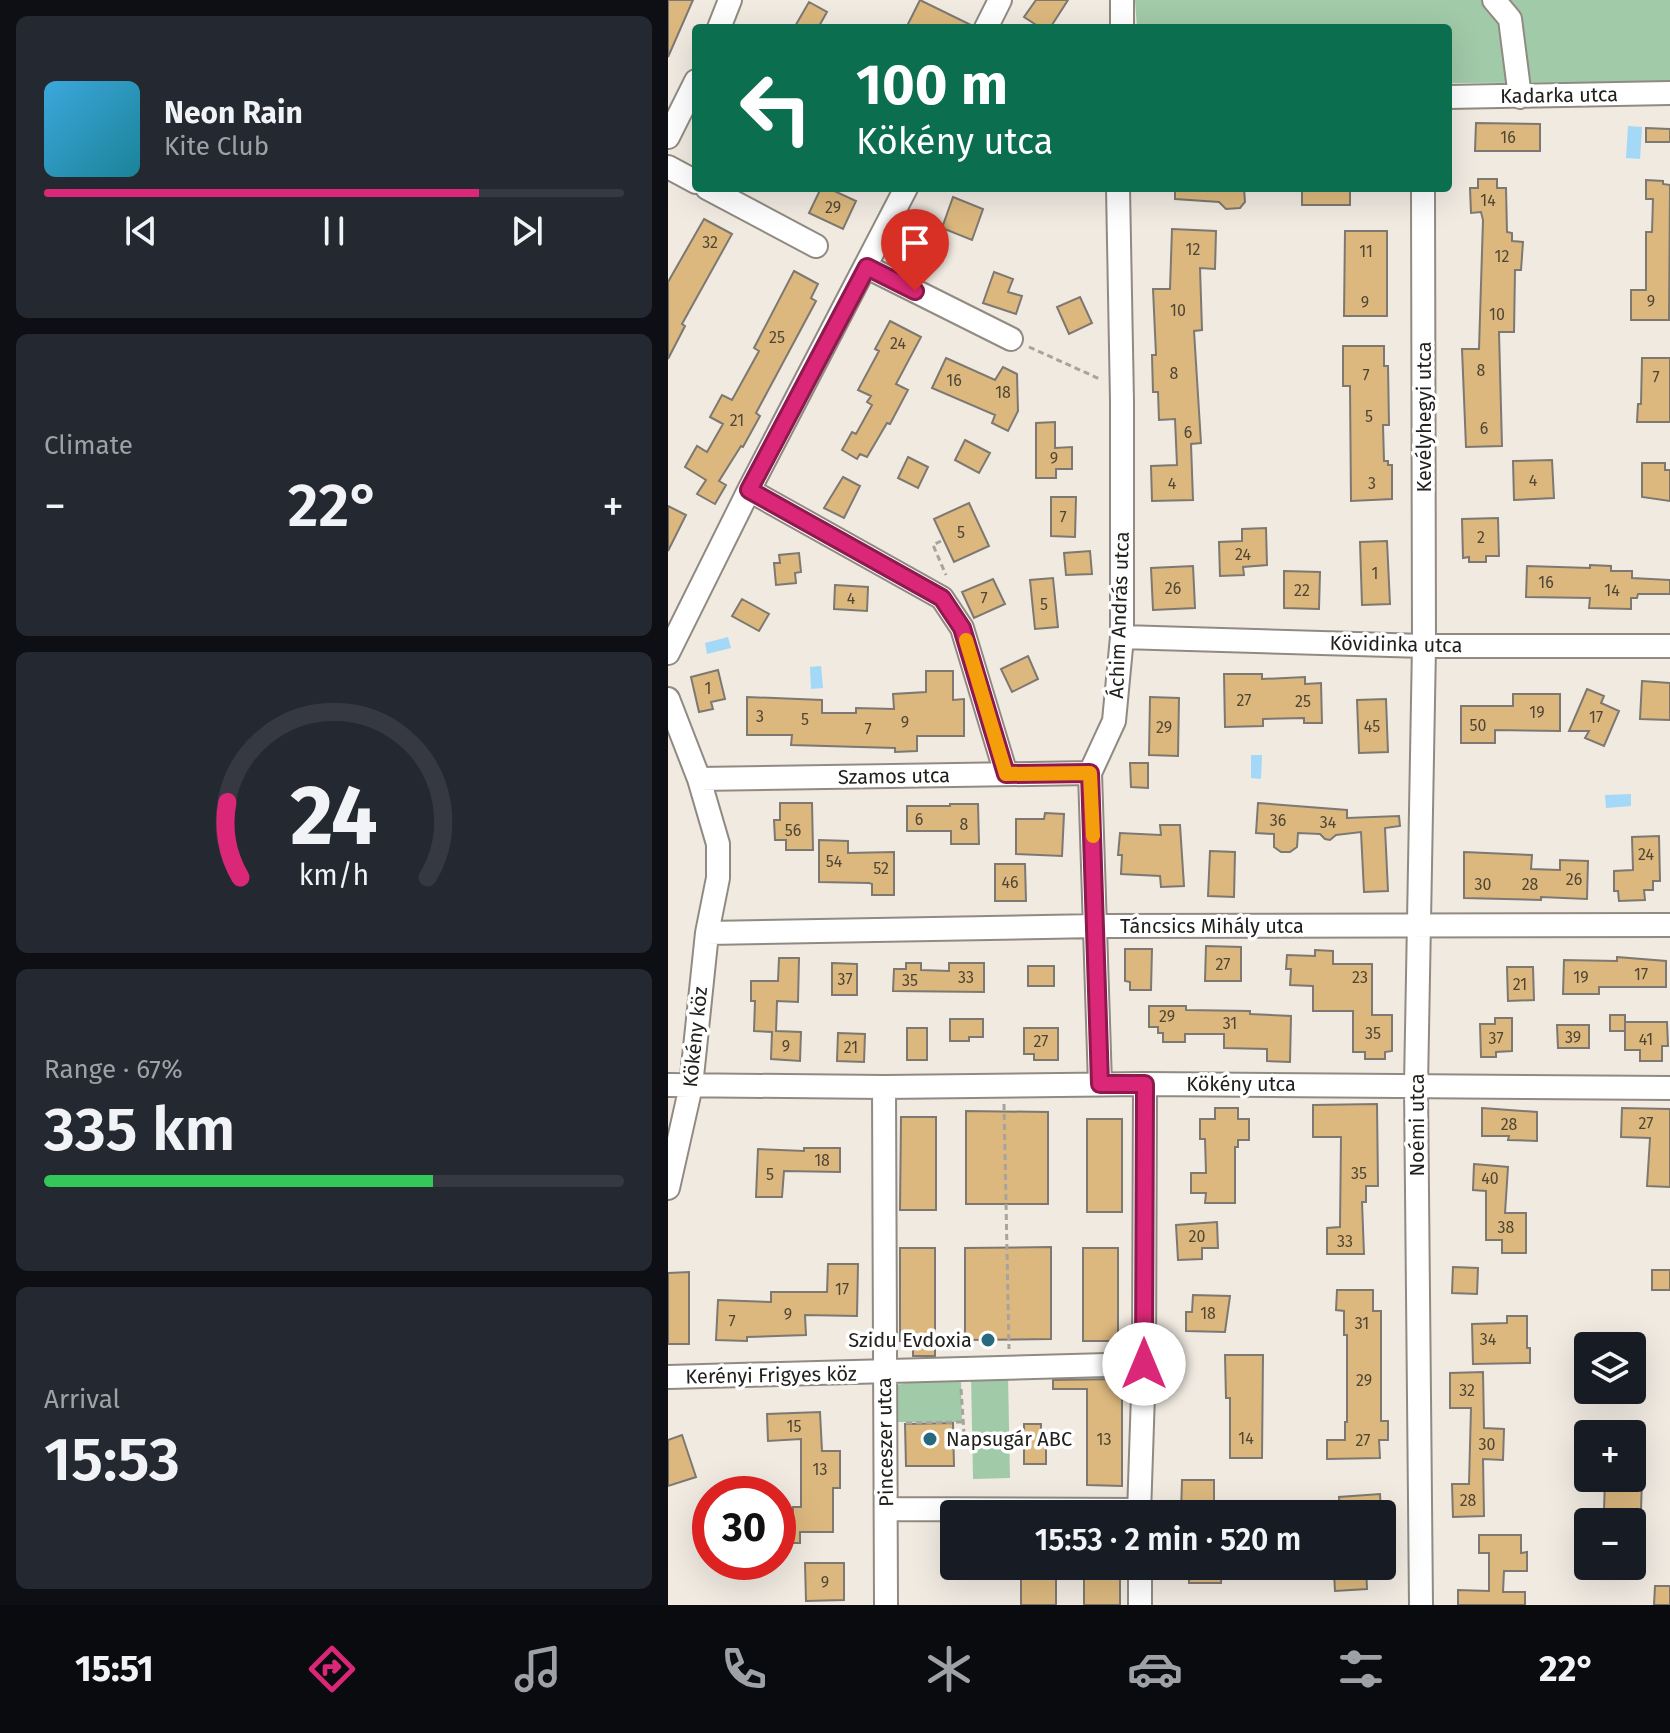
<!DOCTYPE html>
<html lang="en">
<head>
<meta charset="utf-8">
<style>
  :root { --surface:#171b24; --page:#242831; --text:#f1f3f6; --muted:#9ea1a6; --line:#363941; --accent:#db2777 }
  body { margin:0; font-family:"Fira Sans",sans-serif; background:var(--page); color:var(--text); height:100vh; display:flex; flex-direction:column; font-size:30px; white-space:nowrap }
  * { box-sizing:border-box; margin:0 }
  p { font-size:26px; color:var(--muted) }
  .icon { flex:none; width:44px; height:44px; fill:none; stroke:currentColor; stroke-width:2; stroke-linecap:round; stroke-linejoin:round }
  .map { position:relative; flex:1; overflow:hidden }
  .panel { display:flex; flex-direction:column; gap:16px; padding:16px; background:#0d0f14; width:668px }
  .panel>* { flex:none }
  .top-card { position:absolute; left:24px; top:24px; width:760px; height:168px; border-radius:8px; box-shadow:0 8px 32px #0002; background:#0b6e4f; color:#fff; overflow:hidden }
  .fabs { position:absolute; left:906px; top:1332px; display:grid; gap:16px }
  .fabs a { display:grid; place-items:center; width:72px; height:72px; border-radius:8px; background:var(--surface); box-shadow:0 8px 32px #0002; font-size:40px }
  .speed { position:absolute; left:24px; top:1476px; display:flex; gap:16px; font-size:40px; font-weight:700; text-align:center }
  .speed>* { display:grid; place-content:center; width:104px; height:104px; border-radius:50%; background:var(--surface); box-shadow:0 8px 32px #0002; line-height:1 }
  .speed .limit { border:12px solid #d22; background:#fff; color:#111 }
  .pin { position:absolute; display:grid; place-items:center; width:68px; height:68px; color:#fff; margin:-82px -34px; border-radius:50% 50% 50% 0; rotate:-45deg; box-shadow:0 0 8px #0007 }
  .pin .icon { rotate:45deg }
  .me { position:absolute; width:88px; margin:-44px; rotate:0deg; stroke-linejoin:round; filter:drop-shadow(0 0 6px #0008) }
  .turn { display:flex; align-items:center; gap:28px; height:168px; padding:0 32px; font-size:36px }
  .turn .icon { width:104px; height:104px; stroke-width:2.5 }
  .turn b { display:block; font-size:56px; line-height:68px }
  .big { font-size:60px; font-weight:600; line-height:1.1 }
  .panel .tile { flex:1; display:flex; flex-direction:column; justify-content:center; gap:12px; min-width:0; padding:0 28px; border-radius:12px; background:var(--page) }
  .panel .dial { align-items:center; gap:0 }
  .dial svg { height:208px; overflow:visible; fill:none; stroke:var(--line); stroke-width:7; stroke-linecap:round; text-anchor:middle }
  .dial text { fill:var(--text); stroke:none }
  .song { display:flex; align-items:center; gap:24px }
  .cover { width:96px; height:96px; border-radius:12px; background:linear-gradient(135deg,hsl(200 70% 55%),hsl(190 70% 35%)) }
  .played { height:8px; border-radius:4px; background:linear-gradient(90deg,var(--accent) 75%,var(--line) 75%) }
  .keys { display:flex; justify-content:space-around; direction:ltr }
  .heat { display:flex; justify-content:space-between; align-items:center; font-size:44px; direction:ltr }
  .charge { height:12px; border-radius:6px; background:linear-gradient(90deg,#34c759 67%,var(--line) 0) }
  .trip { position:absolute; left:272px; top:1500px; width:456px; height:80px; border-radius:8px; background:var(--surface); box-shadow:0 8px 32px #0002; font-weight:600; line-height:80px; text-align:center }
  .dock { display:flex; height:128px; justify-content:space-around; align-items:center; background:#090b0e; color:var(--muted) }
  .dock .icon { width:56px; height:56px }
  .dock .selected { color:var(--accent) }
  .dock b { font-size:36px; color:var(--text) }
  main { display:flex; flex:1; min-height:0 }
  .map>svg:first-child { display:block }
  .green { fill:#a1caa9 }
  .water { fill:#a4d8f7 }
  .building { fill:#dcb87e; stroke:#7d7871; stroke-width:2 }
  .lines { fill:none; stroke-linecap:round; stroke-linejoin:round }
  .minor-casing { stroke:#908a82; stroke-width:26 }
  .path { stroke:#a8a39c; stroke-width:3; stroke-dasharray:6 4; stroke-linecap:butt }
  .minor { stroke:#fff; stroke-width:22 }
  .route-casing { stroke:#8e194d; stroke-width:20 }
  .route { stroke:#db2777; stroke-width:14 }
  .slow { stroke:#f59e0b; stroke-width:14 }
  .poi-dot { fill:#29697e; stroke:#fff; stroke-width:3 }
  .labels { text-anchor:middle; stroke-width:7; stroke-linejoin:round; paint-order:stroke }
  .number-label { font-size:16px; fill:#504635 }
  .street-label { font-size:20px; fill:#22201d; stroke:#fff }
  .poi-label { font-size:20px; fill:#22201d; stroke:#fff; text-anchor:end }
</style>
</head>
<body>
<main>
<section class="panel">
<div class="tile">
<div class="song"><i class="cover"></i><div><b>Neon Rain</b><p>Kite Club</p></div></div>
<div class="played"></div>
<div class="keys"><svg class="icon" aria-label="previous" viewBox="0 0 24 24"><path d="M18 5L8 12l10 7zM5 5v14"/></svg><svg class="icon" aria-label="pause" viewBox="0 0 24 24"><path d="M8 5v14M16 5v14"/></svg><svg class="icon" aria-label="next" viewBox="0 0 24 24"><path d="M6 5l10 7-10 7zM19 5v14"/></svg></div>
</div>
<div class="tile"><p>Climate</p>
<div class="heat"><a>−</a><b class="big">22°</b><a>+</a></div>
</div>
<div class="tile dial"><svg viewBox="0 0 100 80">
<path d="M14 69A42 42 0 1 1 86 69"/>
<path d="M14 69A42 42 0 0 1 9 40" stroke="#db2777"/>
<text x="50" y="56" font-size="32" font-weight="700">24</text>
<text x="50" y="72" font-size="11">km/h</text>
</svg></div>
<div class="tile"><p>Range · 67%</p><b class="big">335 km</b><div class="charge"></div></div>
<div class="tile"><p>Arrival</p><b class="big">15:53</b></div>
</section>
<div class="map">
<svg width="1002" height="1605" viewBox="0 0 1002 1605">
  <rect width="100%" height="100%" fill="#f0eae1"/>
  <!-- green -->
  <path class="green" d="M467,0H1002V82L780,83V28H469Z
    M340,1375L342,1478L305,1479L303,1376Z
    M247,1381H293L294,1422H230L229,1385Z"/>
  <!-- water -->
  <path class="water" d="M960,126L974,127L972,159L958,158Z
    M60,637L63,648L39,654L37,643Z
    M153,666L155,688L143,689L142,667Z
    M583,755H594L593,779L583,778Z
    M963,794V806L938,808L937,795Z"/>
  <!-- building -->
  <path class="building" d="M0,0H25L0,57Z
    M252,0L305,26L304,28H238Z
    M368,0H400L382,28H373L356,17Z
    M141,2L159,12L150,28H126Z
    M808,123L872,124V151H807Z
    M978,128L1002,129V142H978Z
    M810,179H829V188H838L839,232L844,233V241L855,242L853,270H847L846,332H831L834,446L798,447L794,349H811L815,220L813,212L803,213L802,188H810Z
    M978,180L995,181V184L1002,185L1001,320H963V290H978V232H984L985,199H978Z
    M153,188H160L188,201L175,229L141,213Z
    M507,188H576L577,202L572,208L558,209L551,202L507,199Z
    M634,188H682V205H634Z
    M285,197L315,209L304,240L274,228Z
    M36,219L64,234L14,324L17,326L0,359V282Z
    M504,229L548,231L547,269L532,268L534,330L526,331L533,443L523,444L525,500L484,501L483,466L509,465L507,419L491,420L490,392H485L484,355H488L485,289H502Z
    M244,230L267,241L252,272L229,260Z
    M677,231H719V316H676Z
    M126,271L150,284L143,298L148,301L88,413L92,416L75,447L73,446L51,481L58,485L47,504L29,494L38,480L17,467L29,446L39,452L55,424L42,417L54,395L64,400L91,351L86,348Z
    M326,272L345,279L340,292L354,296L348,314L315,303Z
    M412,297L424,323L401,334L389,307Z
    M222,321L253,337L228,384L240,390L222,424L219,423L199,457L192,454L189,459L174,450L184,432L188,434L204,405L199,402L203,396L190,390L211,351L207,349Z
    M675,346H716V366H720L721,425H715L716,461H720V465H724V499L683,501L682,386H675Z
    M278,358L327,380L335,367L349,374L350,411L340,431L324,423L327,415L264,388Z
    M974,358H1002V422H969L970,404H973Z
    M387,422V448L404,447V469H388V478H368V423Z
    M297,440L322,453L311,473L287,460Z
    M240,457L260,467L250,488L230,478Z
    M884,460L886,498L846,500L845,461Z
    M974,463H997V470H1002V501L974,497Z
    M175,477L192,486L176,518L156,508Z
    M383,497H408L407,537L383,536Z
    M301,503L321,546L286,562L266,519Z
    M0,506L18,515L0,551Z
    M830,518L831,556H818V562H801V557L795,558L794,519Z
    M598,528L599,565L575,567L576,575L552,576L551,542L574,541V529Z
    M719,541L722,604L694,605L692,542Z
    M422,551L424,574L398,575L396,553Z
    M131,553L133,572L127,573L128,583L108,585L106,563H112L111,555Z
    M922,565L943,566V571H964V578L1002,580V594H970L969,598H963V609L921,608L922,598L858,597L859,566L922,568Z
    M525,566L527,608L485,610L483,568Z
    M616,571L652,572L651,609L616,608Z
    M385,578L390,627L367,629L362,580Z
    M325,579L337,604L306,618L294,592Z
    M167,585L200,587L199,611L166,609Z
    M74,599L101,614L91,631L64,616Z
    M360,656L370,679L344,692L333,669Z
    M50,670L57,699L43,702L45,709L31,712L23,677Z
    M258,671H285V700L296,699V736H249V751L227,752V748L123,745L124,735H79V697L154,700V713H188V708L226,709L225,694L258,692Z
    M556,674H594V679L637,677V684L653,683L654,723H636V718L595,719V726L557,727Z
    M974,681L1002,683V720L972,719Z
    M919,689L936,696L933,703L951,711L936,746L917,738L921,731H901Z
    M845,694H892V731L827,730V743H793V706H845Z
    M482,697L511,698L510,756L481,755Z
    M718,699L720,752L691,753L689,700Z
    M462,763H480V788L463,787Z
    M112,803H144L145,850H118V840H107L106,820H112Z
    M590,803L679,810V818L731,816L732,826L717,828L720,891L696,892L693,832L668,835L662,840L657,839L652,834L630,833L629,847L622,852H613L606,847V834L588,833Z
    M282,804H310L311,844H283V831H239V806H282Z
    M377,813L396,814L394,856L348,854V819H376Z
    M492,825H512L516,886L493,887L492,876L453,874L454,855H450L452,833L493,835Z
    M991,836L992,881H985V890H976L977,900L951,901L950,891H946V871L965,870L964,837Z
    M151,840L180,841V853L226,852V895H204V884L201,883L151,882Z
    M542,851L567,852L566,897L540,896Z
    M796,852L864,855L863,869L892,870V860L920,861L919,899L873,897V900L796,898Z
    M327,864H357L358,901H327Z
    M538,946L573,947V981H537Z
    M457,949H484L483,990H462V982L457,981Z
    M647,950L665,951V964H704V1015H724V1051L717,1052V1059H697V1052H685V1011H645V986L622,985L623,969H618L619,955L647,956Z
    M949,957L998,961V987H931V994H895L896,960L949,961Z
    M111,958H131L130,1002L109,1001L108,1031L133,1032L132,1061L103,1059L104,1032L86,1031L87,1001H83V981H110Z
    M164,963L189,964V995H164Z
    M238,963H253V970L281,971V963H316V992L225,991L226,969H238Z
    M360,966H386V986H360Z
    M839,967H865L866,1000L840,1001Z
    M481,1006H518V1010L582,1011V1014L623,1016L622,1062L599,1061V1049L556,1048V1034H517V1042H495V1033H490V1027H481Z
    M942,1015H957V1031H942Z
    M827,1018H844V1051L828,1052V1057H813L812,1024H827Z
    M282,1019H315V1037H301V1041H282Z
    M957,1022H999L1000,1046H994V1061H972V1050H957Z
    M889,1025H921V1048H890Z
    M239,1028H259V1060H239Z
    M356,1028H390V1060H366V1054H356Z
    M170,1033L197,1034L196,1062L169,1061Z
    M709,1104L710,1186H698V1202H694L696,1254H659V1228L672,1227L673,1137H645V1105Z
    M547,1108H570V1119H581V1140H570V1147H567V1203H537L538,1193H523V1173H538L537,1139H532V1119H547Z
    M814,1108L869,1112V1141L840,1140L841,1136H814Z
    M954,1108L1002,1109V1187L979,1186L982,1138L953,1137Z
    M298,1111L380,1112V1204H298Z
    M233,1117H268V1210H232Z
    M419,1119H454V1212H419Z
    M136,1148H172V1172L116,1171L114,1197H88L90,1149L136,1151Z
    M806,1164L840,1167L837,1213H858V1253H834V1240H818V1191L805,1190Z
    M549,1222L550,1248H534V1259L510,1260L508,1225Z
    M383,1247V1339L297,1340V1248Z
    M232,1248H267V1356H245V1341H232Z
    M415,1248H450V1341H415Z
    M160,1264H190L189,1316L137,1315L138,1335L79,1337V1341L48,1340L50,1300L103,1302V1292H159Z
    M785,1267L810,1268L809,1294L784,1293Z
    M984,1270H1002V1290H984Z
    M21,1272V1344H0V1273Z
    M669,1290H705V1311H713V1421H720V1440H711L712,1458L659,1459V1440H677V1422H679V1335H676V1311L668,1310Z
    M525,1295L562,1296L557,1332L518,1331V1312H524Z
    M839,1316H859V1348H862V1363L805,1364L804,1324L839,1323Z
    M557,1355H595L594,1458H562V1398H558Z
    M815,1372L816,1428L836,1429L835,1460L815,1459L816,1516L785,1517L784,1484H801L803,1408H782V1373Z
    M454,1379V1486L419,1485V1389H385V1380Z
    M152,1412L154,1451H172V1488H165V1532H132V1543H110V1518H125V1507H133V1439L100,1441L99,1414Z
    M285,1423L286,1466H238L237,1424Z
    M356,1424H373V1442H378V1464H356Z
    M14,1435L28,1477L0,1486V1440Z
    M937,1478H974L973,1512L936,1511Z
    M514,1480H546V1514H513Z
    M712,1494L713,1514H672L671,1497Z
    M811,1535H853V1553L859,1552V1571H836L835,1592H857V1605H790V1590L821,1591V1553H811Z
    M137,1563H176V1600L138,1601Z
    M353,1566H388V1605H353Z
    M416,1566H452V1605H416Z
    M521,1566H554L553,1583H521Z
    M675,1566H698L699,1589L667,1591L666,1573L675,1572Z
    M987,1586H1002V1605H986Z"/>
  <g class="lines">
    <!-- minor casing -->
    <g class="minor-casing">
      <path id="minor" d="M454,0V28
        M826,0L842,19L852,97
        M51,28L62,0
        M318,28L332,0
        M780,97L1002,93
        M0,137L28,81
        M0,167L28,182
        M39,188L148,246
        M199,267L343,339
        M81,490L274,598L294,628L338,774
        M454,637L756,646H1002
        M0,653L81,490L238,188
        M0,699L31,779L50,844V878L39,933L23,1086L0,1188
        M31,779L422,773
        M39,933L429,926L1002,925
        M432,1084L422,773L446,721L454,637V401L450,188
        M0,1085L216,1087L477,1084L1002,1088
        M216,1087L218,1605
        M0,1377L476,1364
        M218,1509L471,1510
        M471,1514L476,1364L477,1084
        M472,1566V1605
        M753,1605L748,1086L756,646L755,188"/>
    </g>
    <!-- path -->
    <path class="path" d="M361,347L434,380
      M273,541L265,545L278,575
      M336,1104L341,1349
      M293,1389L296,1433
      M238,1423L295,1422"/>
    <!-- minor -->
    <use href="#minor" class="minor"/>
  </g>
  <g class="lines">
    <!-- route casing -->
    <g class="route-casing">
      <path id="route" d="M247,291L199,267L81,490L274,598L294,628L338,774L422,773L432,1084H477L476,1364"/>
    </g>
    <!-- route -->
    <use href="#route" class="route"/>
    <!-- slow -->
    <path class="slow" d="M298,640L338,774L422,773L425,836"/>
  </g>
  <!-- markers -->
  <g class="poi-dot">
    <circle cx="320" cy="1340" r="8"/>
    <circle cx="262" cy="1439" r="8"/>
  </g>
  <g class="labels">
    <!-- number labels -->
    <g class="number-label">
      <text x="840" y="143">16</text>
      <text x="820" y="206">14</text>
      <text x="165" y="213">29</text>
      <text x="42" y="248">32</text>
      <text x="525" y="255">12</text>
      <text x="698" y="257">11</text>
      <text x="834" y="262">12</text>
      <text x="983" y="307">9</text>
      <text x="697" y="308">9</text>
      <text x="510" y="316">10</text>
      <text x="829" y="320">10</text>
      <text x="109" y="343">25</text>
      <text x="230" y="349">24</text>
      <text x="813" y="376">8</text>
      <text x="506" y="379">8</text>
      <text x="698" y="381">7</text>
      <text x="988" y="383">7</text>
      <text x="286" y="386">16</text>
      <text x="335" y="398">18</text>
      <text x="701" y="422">5</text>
      <text x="69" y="426">21</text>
      <text x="816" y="434">6</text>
      <text x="520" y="438">6</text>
      <text x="386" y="464">9</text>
      <text x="865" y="486">4</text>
      <text x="504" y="489">4</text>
      <text x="704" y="489">3</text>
      <text x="395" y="523">7</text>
      <text x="293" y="538">5</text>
      <text x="813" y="543">2</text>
      <text x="575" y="560">24</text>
      <text x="707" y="579">1</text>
      <text x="878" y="588">16</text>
      <text x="505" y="594">26</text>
      <text x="634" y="596">22</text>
      <text x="944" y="596">14</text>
      <text x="183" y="604">4</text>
      <text x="316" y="604">7</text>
      <text x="376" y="610">5</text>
      <text x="40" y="694">1</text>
      <text x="576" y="706">27</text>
      <text x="635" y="707">25</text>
      <text x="869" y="718">19</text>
      <text x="92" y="722">3</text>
      <text x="928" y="723">17</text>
      <text x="137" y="725">5</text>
      <text x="237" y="728">9</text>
      <text x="810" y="731">50</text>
      <text x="704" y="732">45</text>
      <text x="496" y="733">29</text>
      <text x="200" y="735">7</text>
      <text x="251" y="825">6</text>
      <text x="610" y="826">36</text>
      <text x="660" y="828">34</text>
      <text x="296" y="830">8</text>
      <text x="125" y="836">56</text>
      <text x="978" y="860">24</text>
      <text x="166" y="867">54</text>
      <text x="213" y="874">52</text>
      <text x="906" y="885">26</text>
      <text x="342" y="888">46</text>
      <text x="815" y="890">30</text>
      <text x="862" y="890">28</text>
      <text x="555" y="970">27</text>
      <text x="973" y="980">17</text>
      <text x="298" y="983">33</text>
      <text x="692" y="983">23</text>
      <text x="913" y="983">19</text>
      <text x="177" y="985">37</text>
      <text x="242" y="986">35</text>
      <text x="852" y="990">21</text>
      <text x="499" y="1022">29</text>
      <text x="562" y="1029">31</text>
      <text x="705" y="1039">35</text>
      <text x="905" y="1043">39</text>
      <text x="828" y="1044">37</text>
      <text x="978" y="1045">41</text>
      <text x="373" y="1047">27</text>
      <text x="118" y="1052">9</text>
      <text x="183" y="1053">21</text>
      <text x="978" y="1129">27</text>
      <text x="841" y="1130">28</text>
      <text x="154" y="1166">18</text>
      <text x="691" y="1179">35</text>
      <text x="102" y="1180">5</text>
      <text x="822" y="1184">40</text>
      <text x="838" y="1233">38</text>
      <text x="529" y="1242">20</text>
      <text x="677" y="1247">33</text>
      <text x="174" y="1295">17</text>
      <text x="540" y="1319">18</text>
      <text x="120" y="1320">9</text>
      <text x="64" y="1327">7</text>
      <text x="694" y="1329">31</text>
      <text x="820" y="1345">34</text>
      <text x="696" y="1386">29</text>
      <text x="799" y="1396">32</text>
      <text x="126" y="1432">15</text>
      <text x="578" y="1444">14</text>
      <text x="436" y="1445">13</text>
      <text x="695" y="1446">27</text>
      <text x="819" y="1450">30</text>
      <text x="152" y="1475">13</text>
      <text x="800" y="1506">28</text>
      <text x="157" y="1588">9</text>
    </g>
    <!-- street labels -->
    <g class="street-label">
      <text transform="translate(891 95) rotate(-1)" y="7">Kadarka utca</text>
      <text transform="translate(756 417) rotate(-90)" y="7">Kevélyhegyi utca</text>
      <text transform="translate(451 615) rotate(-88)" y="7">Áchim András utca</text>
      <text transform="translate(728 644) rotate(1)" y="7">Kövidinka utca</text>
      <text transform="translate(226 776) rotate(-1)" y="7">Szamos utca</text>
      <text x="544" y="933">Táncsics Mihály utca</text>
      <text transform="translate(27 1037) rotate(-84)" y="7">Kökény köz</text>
      <text x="573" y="1091">Kökény utca</text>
      <text transform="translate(749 1125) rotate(-90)" y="7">Noémi utca</text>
      <text transform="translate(103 1375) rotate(-1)" y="7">Kerényi Frigyes köz</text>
      <text transform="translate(217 1442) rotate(-91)" y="7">Pinceszer utca</text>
    </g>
    <!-- poi labels -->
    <g class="poi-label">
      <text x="304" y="1347">Szidu Evdoxia</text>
      <text x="278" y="1446" text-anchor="start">Napsugár ABC</text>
    </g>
  </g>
</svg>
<div class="fabs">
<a><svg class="icon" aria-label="layers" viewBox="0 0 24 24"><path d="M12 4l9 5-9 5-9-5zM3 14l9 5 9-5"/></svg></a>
<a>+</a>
<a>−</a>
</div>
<div class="speed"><div class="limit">30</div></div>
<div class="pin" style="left:247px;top:291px;background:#d93025"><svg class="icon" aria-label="arrive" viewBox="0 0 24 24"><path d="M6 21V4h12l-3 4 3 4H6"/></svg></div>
<svg class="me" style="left:476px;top:1364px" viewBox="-20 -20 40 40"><circle r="19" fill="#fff"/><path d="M0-13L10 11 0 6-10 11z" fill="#db2777"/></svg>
<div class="trip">15:53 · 2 min · 520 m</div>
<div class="top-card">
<div class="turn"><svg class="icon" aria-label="left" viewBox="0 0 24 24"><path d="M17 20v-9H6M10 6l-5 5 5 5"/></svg><div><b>100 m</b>Kökény utca</div></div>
</div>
</div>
</main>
<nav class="dock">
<b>15:51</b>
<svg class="icon selected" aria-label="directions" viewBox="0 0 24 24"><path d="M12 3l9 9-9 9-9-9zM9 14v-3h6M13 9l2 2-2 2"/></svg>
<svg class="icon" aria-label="music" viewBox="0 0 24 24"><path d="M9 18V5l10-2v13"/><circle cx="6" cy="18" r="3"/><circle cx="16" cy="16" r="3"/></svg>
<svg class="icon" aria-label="phone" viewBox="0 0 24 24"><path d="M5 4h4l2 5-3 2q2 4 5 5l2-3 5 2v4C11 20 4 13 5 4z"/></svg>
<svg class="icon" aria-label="climate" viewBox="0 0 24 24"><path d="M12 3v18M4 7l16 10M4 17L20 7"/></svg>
<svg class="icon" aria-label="car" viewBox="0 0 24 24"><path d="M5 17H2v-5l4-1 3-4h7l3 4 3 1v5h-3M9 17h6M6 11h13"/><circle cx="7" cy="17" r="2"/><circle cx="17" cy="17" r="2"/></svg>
<svg class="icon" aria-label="filters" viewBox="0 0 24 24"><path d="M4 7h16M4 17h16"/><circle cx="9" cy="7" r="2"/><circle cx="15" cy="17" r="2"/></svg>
<b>22°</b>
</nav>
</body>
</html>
